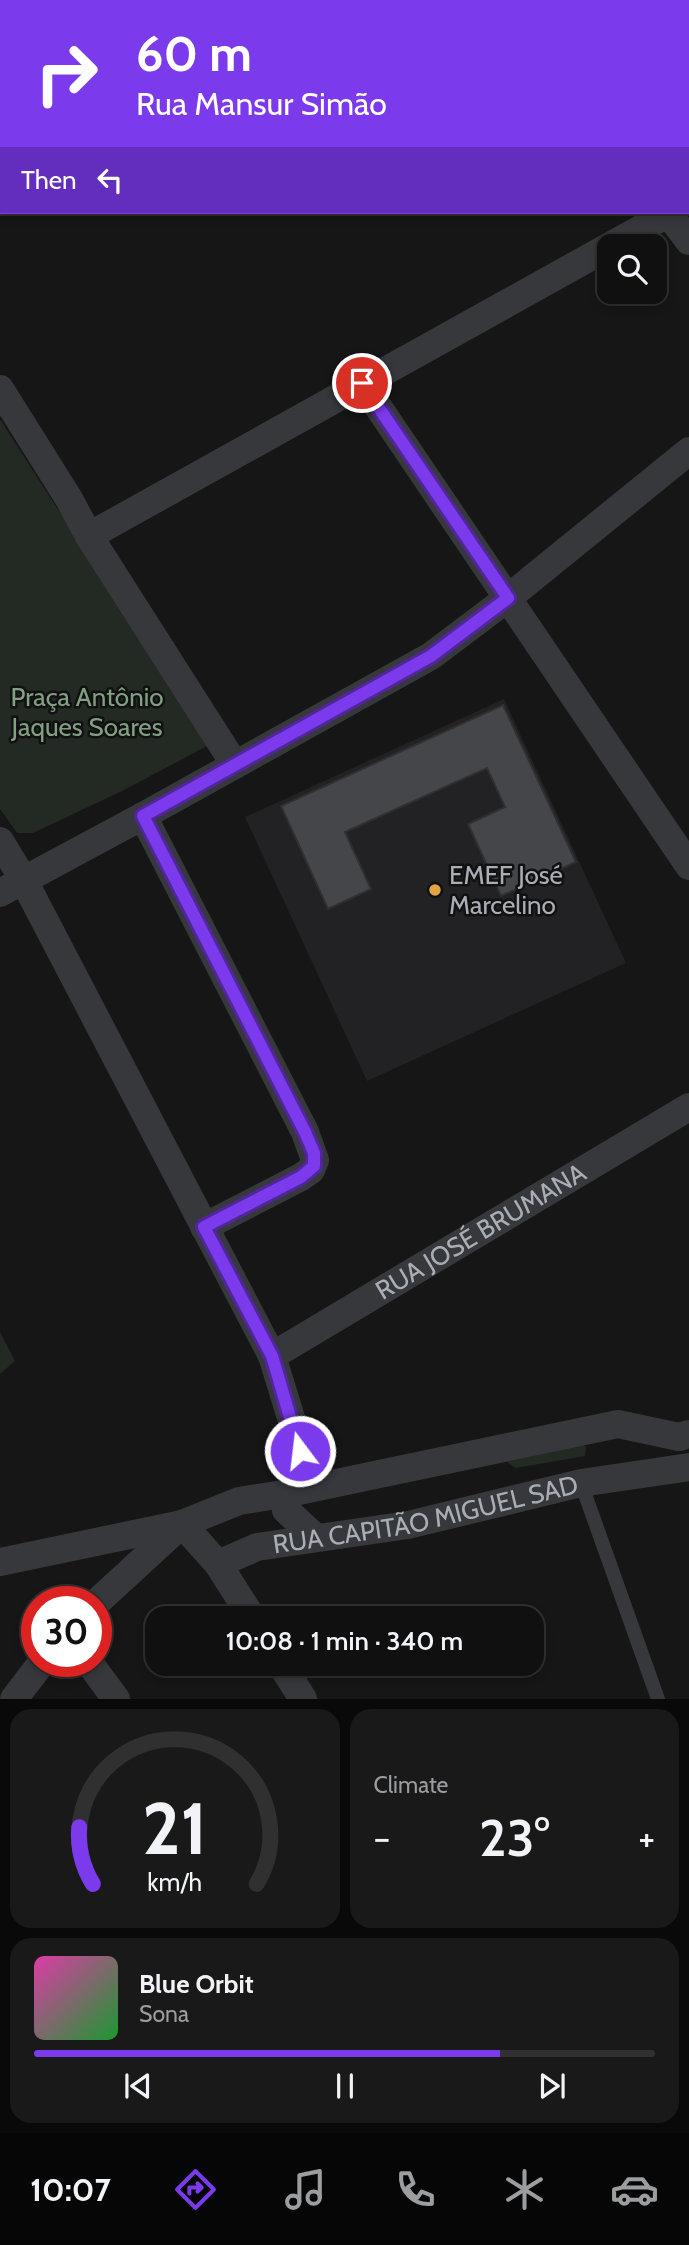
<!DOCTYPE html>
<html lang="en">
<head>
<meta charset="utf-8">
<style>
  :root { --surface:#101011; --page:#19191a; --text:#f1f3f6; --muted:#9c9d9f; --line:#303031; --accent:#7c3aed }
  body { margin:0; font-family:Cabin,sans-serif; background:var(--page); color:var(--text); height:100vh; display:flex; flex-direction:column; font-size:26px; white-space:nowrap }
  * { box-sizing:border-box; margin:0 }
  p { font-size:23px; color:var(--muted) }
  .icon { flex:none; width:38px; height:38px; fill:none; stroke:currentColor; stroke-width:2; stroke-linecap:round; stroke-linejoin:round }
  .map { position:relative; height:1699px; overflow:hidden }
  .drawer { display:flex; flex-direction:column; gap:10px; padding:10px; background:#090909; flex:1 }
  .drawer>* { flex:none }
  .banner { position:absolute; left:0px; top:0px; width:690px; height:214px; box-shadow:0 4px 10px #0003,0 0 0 2px var(--line); background:#7c3aed; color:#fff; overflow:hidden }
  .tools { position:absolute; left:597px; top:234px; display:grid; gap:14px }
  .tools a { display:grid; place-items:center; width:70px; height:70px; border-radius:14px; background:var(--surface); box-shadow:0 4px 10px #0003,0 0 0 2px var(--line); font-size:35px }
  .speed { position:absolute; left:21px; top:1586px; display:flex; gap:14px; font-size:35px; font-weight:700; text-align:center }
  .speed>* { display:grid; place-content:center; width:91px; height:91px; border-radius:50%; background:var(--surface); box-shadow:0 4px 10px #0003,0 0 0 2px var(--line); line-height:1 }
  .speed .limit { border:10px solid #d22; background:#fff; color:#111 }
  .pin { position:absolute; display:grid; place-items:center; width:60px; height:60px; color:#fff; margin:-30px; border:4px solid #fff; border-radius:50%; box-shadow:0 2px 7px #0007 }
  .me { position:absolute; width:77px; margin:-38px; rotate:345deg; stroke-linejoin:round; filter:drop-shadow(0 0 5px #0008) }
  .turn { display:flex; align-items:center; gap:24px; height:147px; padding:0 21px; font-size:32px }
  .turn .icon { width:91px; height:91px; stroke-width:2.5 }
  .turn b { display:block; font-size:49px; line-height:60px }
  .then { display:flex; align-items:center; height:66px; padding:0 21px; background:#0003; gap:14px; font-size:26px }
  .big { font-size:52px; font-weight:600; line-height:1.1 }
  .drawer .widget { flex:1; display:flex; flex-direction:column; justify-content:center; gap:10px; min-width:0; padding:0 24px; border-radius:21px; background:var(--page) }
  .drawer .dial { align-items:center; gap:0 }
  .dial svg { height:182px; overflow:visible; fill:none; stroke:var(--line); stroke-width:7; stroke-linecap:round; text-anchor:middle }
  .dial text { fill:var(--text); stroke:none }
  .song { display:flex; align-items:center; gap:21px }
  .cover { width:84px; height:84px; border-radius:10px; background:linear-gradient(135deg,hsl(320 70% 55%),hsl(130 70% 35%)) }
  .played { height:7px; border-radius:4px; background:linear-gradient(90deg,var(--accent) 75%,var(--line) 75%) }
  .keys { display:flex; justify-content:space-around; direction:ltr }
  .heat { display:flex; justify-content:space-between; align-items:center; font-size:38px; direction:ltr }
  .drawer .tiles { flex:1; display:grid; gap:10px; grid-template-columns:1fr 1fr }
  .widget:last-child { grid-column:span 2 }
  .trip { position:absolute; left:145px; top:1606px; width:399px; height:70px; border-radius:21px; background:var(--surface); box-shadow:0 4px 10px #0003,0 0 0 2px var(--line); font-weight:600; line-height:70px; text-align:center }
  .tabs { display:flex; height:112px; justify-content:space-around; align-items:center; background:#060607; color:var(--muted) }
  .tabs .icon { width:49px; height:49px }
  .tabs .selected { color:var(--accent) }
  .tabs b { font-size:32px; color:var(--text) }
  .map>svg:first-child { display:block }
  .built { fill:#222224 }
  .green { fill:#222a23 }
  .building { fill:#45464a; stroke:#303033; stroke-width:2 }
  .lines { fill:none; stroke-linecap:round; stroke-linejoin:round }
  .lane { stroke:#37383c; stroke-width:14 }
  .street { stroke:#37383c; stroke-width:28 }
  .primary { stroke:#53555b; stroke-width:38 }
  .route-casing { stroke:#51269a; stroke-width:18 }
  .route { stroke:#7c3aed; stroke-width:12 }
  .poi-dot { fill:#e4a441; stroke:#111112; stroke-width:2.5 }
  .labels { text-anchor:middle; stroke-width:5; stroke-linejoin:round; paint-order:stroke }
  .park-label { font-size:26px; fill:#81a081; stroke:#111112 }
  .poi-label { font-size:26px; fill:#a9aeb6; stroke:#111112; text-anchor:start }
  .street-label { font-size:26px; fill:#a9aeb6; stroke:#111112 }
</style>
</head>
<body>
<div class="map">
<svg width="689" height="1699" viewBox="0 0 689 1699">
  <rect width="100%" height="100%" fill="#161617"/>
  <!-- built -->
  <path class="built" d="M504,699L626,963L367,1081L245,817Z"/>
  <!-- green -->
  <path class="green" d="M0,419L53,502L96,563L209,745L122,791L33,833H17L0,809Z
    M0,1332L15,1361L0,1374Z
    M576,1441L586,1447L585,1456L516,1468L507,1462L511,1453Z"/>
  <!-- building -->
  <path class="building" d="M503,705L576,862L501,896L468,824L505,807L487,768L345,832L371,889L328,909L281,806Z"/>
  <g class="lines">
    <!-- lane -->
    <path class="lane" d="M581,1483L658,1699"/>
    <!-- street -->
    <g class="street">
      <path d="M239,0L242,2"/>
      <path d="M384,0L386,2"/>
      <path d="M667,212L689,241"/>
      <path d="M362,383L689,866"/>
      <path d="M0,389L69,499L89,536L235,765"/>
      <path d="M89,536L671,212"/>
      <path d="M143,816L305,1132L315,1160L311,1170L301,1177L204,1227"/>
      <path d="M0,841L23,879L272,1356L296,1434L303,1468L289,1493L286,1510L316,1538"/>
      <path d="M0,893L143,816L431,656L508,598L689,451"/>
      <path id="s1" d="M272,1356L689,1107"/>
      <path id="s2" d="M182,1524L218,1564L257,1547L408,1525L581,1483L689,1467"/>
      <path d="M0,1562L182,1524L239,1501L289,1493L618,1424L679,1437L689,1434"/>
      <path d="M218,1564L253,1619"/>
      <path d="M96,1603L182,1524"/>
      <path d="M88,1661L116,1699"/>
      <path d="M281,1664L303,1699"/>
      <path d="M14,1699L43,1661"/>
    </g>
    <!-- primary -->
    <path class="primary" d="M130,2L132,0
      M0,114L2,112"/>
  </g>
  <g class="lines">
    <!-- route casing -->
    <g class="route-casing">
      <path id="route" d="M300,1451L272,1356L204,1227L301,1177L314,1166V1153L305,1132L143,816L431,656L508,598L362,383"/>
    </g>
    <!-- route -->
    <use href="#route" class="route"/>
  </g>
  <!-- markers -->
  <circle class="poi-dot" cx="435" cy="890" r="7"/>
  <g class="labels">
    <!-- park labels -->
    <g class="park-label">
      <text x="87" y="706">Praça Antônio<tspan x="87" dy="30">Jaques Soares</tspan></text>
    </g>
    <!-- poi labels -->
    <g class="poi-label">
      <text x="449" y="884">EMEF José<tspan x="449" dy="30">Marcelino</tspan></text>
    </g>
    <!-- street labels -->
    <g class="street-label">
      <text dy="9" stroke="none"><textPath href="#s1" startOffset="243">RUA JOSÉ BRUMANA</textPath></text>
      <text dy="9" stroke="none"><textPath href="#s2" startOffset="268">RUA CAPITÃO MIGUEL SAD</textPath></text>
    </g>
  </g>
</svg>
<div class="tools">
<a><svg class="icon" aria-label="search" viewBox="0 0 24 24"><circle cx="10" cy="10" r="6"/><path d="M15 15l6 6"/></svg></a>
</div>
<div class="speed"><div class="limit">30</div></div>
<div class="pin" style="left:362px;top:383px;background:#d93025"><svg class="icon" aria-label="arrive" viewBox="0 0 24 24"><path d="M6 21V4h12l-3 4 3 4H6"/></svg></div>
<svg class="me" style="left:300px;top:1451px" viewBox="-20 -20 40 40"><circle r="17" fill="#7c3aed" stroke="#fff" stroke-width="3"/><path d="M0-11L8 9 0 5-8 9z" fill="#fff"/></svg>
<div class="trip">10:08 · 1 min · 340 m</div>
<div class="banner">
<div class="turn"><svg class="icon" aria-label="right" viewBox="0 0 24 24"><path d="M7 20v-9h11M14 6l5 5-5 5"/></svg><div><b>60 m</b>Rua Mansur Simão</div></div>
<div class="then">Then<svg class="icon" aria-label="left" viewBox="0 0 24 24"><path d="M17 20v-9H6M10 6l-5 5 5 5"/></svg></div>
</div>
</div>
<section class="drawer">
<div class="tiles">
<div class="widget dial"><svg viewBox="0 0 100 80">
<path d="M14 69A42 42 0 1 1 86 69"/>
<path d="M14 69A42 42 0 0 1 8 44" stroke="#7c3aed"/>
<text x="50" y="56" font-size="32" font-weight="700">21</text>
<text x="50" y="72" font-size="11">km/h</text>
</svg></div>
<div class="widget"><p>Climate</p>
<div class="heat"><a>−</a><b class="big">23°</b><a>+</a></div>
</div>
<div class="widget">
<div class="song"><i class="cover"></i><div><b>Blue Orbit</b><p>Sona</p></div></div>
<div class="played"></div>
<div class="keys"><svg class="icon" aria-label="previous" viewBox="0 0 24 24"><path d="M18 5L8 12l10 7zM5 5v14"/></svg><svg class="icon" aria-label="pause" viewBox="0 0 24 24"><path d="M8 5v14M16 5v14"/></svg><svg class="icon" aria-label="next" viewBox="0 0 24 24"><path d="M6 5l10 7-10 7zM19 5v14"/></svg></div>
</div>
</div>
</section>
<nav class="tabs">
<b>10:07</b>
<svg class="icon selected" aria-label="directions" viewBox="0 0 24 24"><path d="M12 3l9 9-9 9-9-9zM9 14v-3h6M13 9l2 2-2 2"/></svg>
<svg class="icon" aria-label="music" viewBox="0 0 24 24"><path d="M9 18V5l10-2v13"/><circle cx="6" cy="18" r="3"/><circle cx="16" cy="16" r="3"/></svg>
<svg class="icon" aria-label="phone" viewBox="0 0 24 24"><path d="M5 4h4l2 5-3 2q2 4 5 5l2-3 5 2v4C11 20 4 13 5 4z"/></svg>
<svg class="icon" aria-label="climate" viewBox="0 0 24 24"><path d="M12 3v18M4 7l16 10M4 17L20 7"/></svg>
<svg class="icon" aria-label="car" viewBox="0 0 24 24"><path d="M5 17H2v-5l4-1 3-4h7l3 4 3 1v5h-3M9 17h6M6 11h13"/><circle cx="7" cy="17" r="2"/><circle cx="17" cy="17" r="2"/></svg>
</nav>
</body>
</html>
